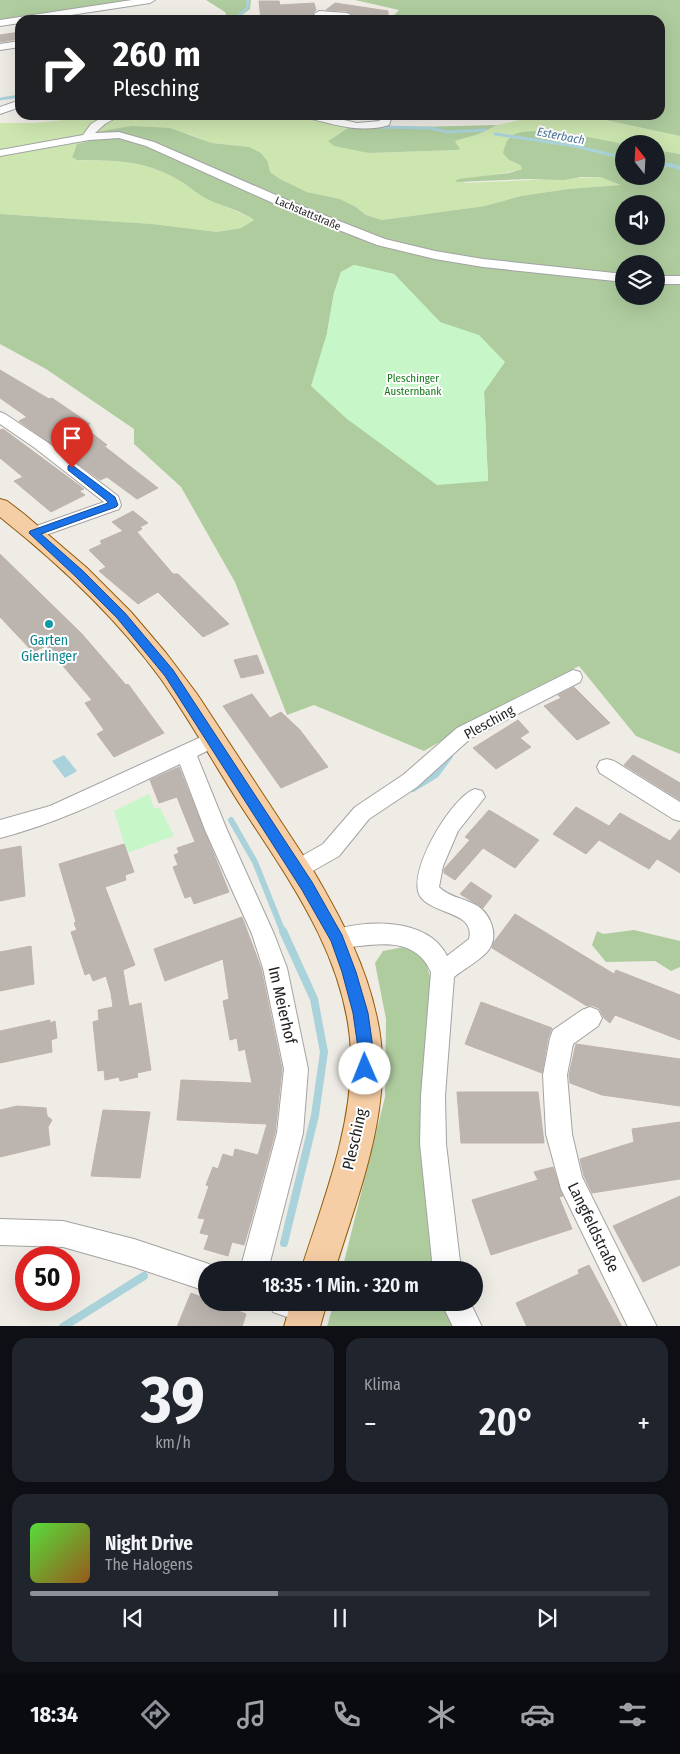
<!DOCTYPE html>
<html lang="de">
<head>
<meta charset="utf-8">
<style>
  :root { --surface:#171b24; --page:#20242c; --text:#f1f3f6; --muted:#9ea1a6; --line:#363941; --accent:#8c9099 }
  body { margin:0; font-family:"Fira Sans Condensed",sans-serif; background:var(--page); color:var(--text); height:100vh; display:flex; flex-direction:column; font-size:19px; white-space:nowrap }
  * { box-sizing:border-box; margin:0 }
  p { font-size:16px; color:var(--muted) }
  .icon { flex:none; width:28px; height:28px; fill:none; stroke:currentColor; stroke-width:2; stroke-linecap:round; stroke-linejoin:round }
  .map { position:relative; height:1326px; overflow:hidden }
  .details { display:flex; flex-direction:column; gap:12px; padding:12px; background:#0d0f14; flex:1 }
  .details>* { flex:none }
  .hud { position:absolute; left:15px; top:15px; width:650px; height:105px; border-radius:15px; box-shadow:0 5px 20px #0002; background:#202124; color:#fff; overflow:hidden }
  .needle { width:32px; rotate:342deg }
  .buttons { position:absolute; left:615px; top:135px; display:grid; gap:10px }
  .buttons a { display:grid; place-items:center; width:50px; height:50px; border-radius:50%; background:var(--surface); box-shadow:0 5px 20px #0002; font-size:25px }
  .speed { position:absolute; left:15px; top:1246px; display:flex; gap:10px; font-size:25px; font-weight:700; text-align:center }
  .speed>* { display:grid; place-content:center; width:65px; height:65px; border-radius:50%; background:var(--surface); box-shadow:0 5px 20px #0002; line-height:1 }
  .speed .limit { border:8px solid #d22; background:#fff; color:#111 }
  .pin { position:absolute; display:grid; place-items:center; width:42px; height:42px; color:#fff; margin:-51px -21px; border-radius:50% 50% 50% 0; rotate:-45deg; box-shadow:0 0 5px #0007 }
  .pin .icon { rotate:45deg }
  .me { position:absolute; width:55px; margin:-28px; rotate:359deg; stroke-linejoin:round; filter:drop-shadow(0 0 4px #0008) }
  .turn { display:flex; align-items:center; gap:18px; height:105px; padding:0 15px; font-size:22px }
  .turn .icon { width:65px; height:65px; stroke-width:2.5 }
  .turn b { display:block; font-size:35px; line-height:42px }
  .big { font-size:38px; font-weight:600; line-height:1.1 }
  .details .widget { flex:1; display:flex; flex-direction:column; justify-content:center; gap:8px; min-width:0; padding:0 18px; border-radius:15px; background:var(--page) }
  .details .dial { align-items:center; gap:0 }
  .dial b { font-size:65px; line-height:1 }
  .song { display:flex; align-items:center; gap:15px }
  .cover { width:60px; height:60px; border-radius:8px; background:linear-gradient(135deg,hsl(110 70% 55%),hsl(30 70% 35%)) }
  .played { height:5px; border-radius:2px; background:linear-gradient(90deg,var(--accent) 40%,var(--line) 40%) }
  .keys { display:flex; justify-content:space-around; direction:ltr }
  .heat { display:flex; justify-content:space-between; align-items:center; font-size:28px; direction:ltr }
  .details .tiles { flex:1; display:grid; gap:12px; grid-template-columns:1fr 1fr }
  .widget:last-child { grid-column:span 2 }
  .trip { position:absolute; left:198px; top:1261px; width:285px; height:50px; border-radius:25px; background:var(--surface); box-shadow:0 5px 20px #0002; font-weight:600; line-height:50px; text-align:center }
  .tabs { display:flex; height:80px; justify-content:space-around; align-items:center; background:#090b0e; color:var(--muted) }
  .tabs .icon { width:35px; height:35px }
  .tabs .current { color:var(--accent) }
  .tabs b { font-size:22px; color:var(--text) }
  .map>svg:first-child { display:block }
  .grass { fill:#cde6b0 }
  .forest { fill:#aecc9e; fill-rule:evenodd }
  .park { fill:#c7f6c8 }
  .water { fill:#aad2da }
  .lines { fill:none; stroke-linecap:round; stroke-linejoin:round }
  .stream-far3 { stroke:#aad2da; stroke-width:3 }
  .stream-far2 { stroke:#aad2da; stroke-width:4 }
  .stream-far1 { stroke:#aad2da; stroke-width:6 }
  .stream { stroke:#aad2da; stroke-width:8 }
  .building { fill:#bcb5af; stroke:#c0b2aa }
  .minor-casing { stroke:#a3a3a3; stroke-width:2 }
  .major-casing { stroke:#905c0a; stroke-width:2 }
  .minor { fill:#fff; fill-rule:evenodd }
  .major { fill:#f6cea5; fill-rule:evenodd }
  .route { fill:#1a73e8; stroke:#114b97 }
  .culture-dot { fill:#0f9aa8; stroke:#fff; stroke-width:2 }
  .labels { text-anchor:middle; stroke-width:4; stroke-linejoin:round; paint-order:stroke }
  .far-street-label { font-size:11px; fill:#1f1f1f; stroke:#fff }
  .far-park-label { font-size:11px; fill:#137716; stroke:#fff }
  .far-water-label { font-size:12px; font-style:italic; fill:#4c779a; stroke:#fff }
  .culture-label { font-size:14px; fill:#0d838f; stroke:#fff }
  .street-label { font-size:14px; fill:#1f1f1f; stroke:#fff }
  .near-street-label { font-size:16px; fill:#1f1f1f; stroke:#fff }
</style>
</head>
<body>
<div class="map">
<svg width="680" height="1327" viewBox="0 0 680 1327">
  <rect width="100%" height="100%" fill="#efece6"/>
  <!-- grass -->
  <path class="grass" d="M124,115H299L351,126L329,140L369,153L457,150L458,145L455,141L479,134L497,125L543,115H582L680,136V154L656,150V144H624L560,132L509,160L520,165L522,169C502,175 482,174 463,183L600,177L623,185L568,189L521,196L485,206L382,220L366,215L356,207L340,199L307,192L280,179L270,172L268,162L249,147L212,143L189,134L94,135L93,131L113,117Z
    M92,117L98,120L80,137L0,151V123H34Z
    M83,141C76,144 74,149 72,157L77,160C114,161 139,159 173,177C186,183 196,194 209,200C224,207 239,211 254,220L241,228L217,232L152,224L0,214V155Z"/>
  <!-- forest -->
  <path class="forest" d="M0,0H134L0,20Z
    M206,0H251L250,9L242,15L247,20H225L227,17L225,12Z
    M355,0H680V136L582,115H660V20H389L399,10Z
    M497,125L479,134L455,141L460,149L457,150L369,153L334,146L328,141L351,126L376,128Z
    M132,126L170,128L212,143L249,147L261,153L268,162L270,172L280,179L307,192L340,199L356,207L366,215L382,220L485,206L521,196L568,189L621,185L600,177H581L564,180L527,179L455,182L458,179L509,173L522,169L520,165L509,160L503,153C505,146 506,140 512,136C527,123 604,140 624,144V176H656V150L680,154V277H656V264H624V276L549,268L432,252L398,243L332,220L142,139L94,135L101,131ZM624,204H656V236H624Z
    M104,137L118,138L147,145L340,230L486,266L538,273L624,281V296H656V282L680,283V754L636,736L579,666L517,697L424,751L314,705L287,715L235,582L181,487L134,444V429L46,369L0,344V214L152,224L217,232L241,228L254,220C240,210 224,207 209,200C196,194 186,183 173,177C139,159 114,161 77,160L72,157L77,144ZM354,265L394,274L440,322L484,392L488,481L327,333L334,293L341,272Z
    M634,930L680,941V967L671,971L655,961L606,962L592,945L597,931L603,934Z
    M409,946L426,961L434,993L420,1107L436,1270H342L385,1097L386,1019L375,963L383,951Z
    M334,1302L443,1303L454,1327H327Z"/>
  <!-- park -->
  <path class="park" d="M354,265L394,274L440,322L479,335L505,362L484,392L488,481L437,485L347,419L311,386L327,333L334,293L341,272Z
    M149,794L154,808H160L174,836L127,853L114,811Z"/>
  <!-- water -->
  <path class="water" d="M64,755L77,771L65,778L52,761Z"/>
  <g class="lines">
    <!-- stream-far3 -->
    <path class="stream-far3" d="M239,20L238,16L247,8L248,0
      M0,99L20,96
      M373,115L377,119L376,123
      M381,127L430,128L447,132L485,130
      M495,134L575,146L624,158"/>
    <!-- stream-far2 -->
    <path class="stream-far2" d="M656,165H670L680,168"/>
    <!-- stream-far1 -->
    <path class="stream-far1" d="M413,789L436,775L450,756
      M231,820L255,862L283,932"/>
    <!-- stream -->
    <path class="stream" d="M283,931L314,999L324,1052L315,1115L284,1243
      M63,1327L144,1276"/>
  </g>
  <!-- building -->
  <path class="building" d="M259,1H279L280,5L314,3L316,10L312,14L315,17L340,20H261Z
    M335,3L388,11V20H363L347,11L326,10Z
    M20,32V39L0,42V35Z
    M0,370L49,399L52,398L90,424L84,427L107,445L104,446L158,488L137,499L107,477L100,480L19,421L27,417L0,398Z
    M3,429L84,489L79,491L85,495L51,512L14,481L23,477L0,458V430Z
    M133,511L148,523L140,527L142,529L137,532L173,574H178L229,624L203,637L158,592L138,604L99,571L106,567L89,550L102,544L100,541L123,531L112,522Z
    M0,554L82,634L126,685L128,684L164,733L114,757L97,734L104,730L85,703L92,700L46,646L33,652L0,617Z
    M257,655L264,673L241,678L234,660Z
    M574,687L610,723L577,740L544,706L561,698L558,695Z
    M252,694L270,718L281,712L300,730L328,767L281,788L223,706Z
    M518,720L529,732L520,738L531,747L496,769L473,748Z
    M633,755L680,783V800L624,765Z
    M179,767L229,892L194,904L191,896L185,898L173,867L178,865L174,855L179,853L177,848L195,842L177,797L159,803L150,780Z
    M576,807L609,826L620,813L670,841L680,829V873L657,859L649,869L599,840L586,854L553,834Z
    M489,810L539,840L515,868L483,848L455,880L444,873V869L470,840L465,837Z
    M124,844L134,872L125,875L126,880L105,887L135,965L123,970L129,1006L141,1003L151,1070L137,1073L138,1077L120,1081L119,1077L105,1080L104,1070L98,1071L93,1022L99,1020L98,1010L113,1007L111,993L106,976L93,981L90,973L85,975L71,932L77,930L74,923L76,922L59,864Z
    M21,846L25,896L0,901V850Z
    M471,882L492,896L483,908L460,894Z
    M515,914L614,974L616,970L680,995V1040L615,1015L610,1023L604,1018L599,1008L591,1005L587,1006L492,948L494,942Z
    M242,917L261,968L282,1069L275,1133L251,1221L244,1245L232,1242L228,1256L204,1249L209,1235L200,1233L205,1219L198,1218L209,1186L206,1185L213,1167L218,1169L223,1154L233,1157L235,1149L258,1155L267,1124L177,1120L181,1080L252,1083L245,1049L239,1051L237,1038L230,1040L223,1001L229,999L223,959L165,981L154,949Z
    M31,946L34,984L0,991V952Z
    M481,1002L552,1028L548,1038L542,1073L465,1044Z
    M50,1020V1023L55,1021L57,1038L51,1040L52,1052L0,1063V1031Z
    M576,1044L680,1059V1106L602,1095L570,1083L569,1075Z
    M457,1092H538L544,1143H461Z
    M17,1106L46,1108L47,1116L52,1120L48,1127L50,1145L0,1157V1110Z
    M103,1110L150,1112L140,1178L91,1176Z
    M680,1122V1179L592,1193L584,1176L580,1159L634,1142L632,1129Z
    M553,1167L563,1196L559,1197L572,1229L491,1255L472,1200L538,1180L534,1172Z
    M680,1196V1265L643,1282L613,1226Z
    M589,1265L622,1327H527L516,1303L579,1274L578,1270Z
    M191,1293L206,1299V1302H216L246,1314L242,1327H177Z"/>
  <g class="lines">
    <!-- minor casing -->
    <g class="minor-casing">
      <path id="minor" d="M132,0H155L150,3L38,20H20V23L0,26V20Z
        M319,11L347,13L361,20L316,16L314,14Z
        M20,41V47L0,50V44Z
        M20,100V107L0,114V107Z
        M106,115H121L105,124L95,133L119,132L154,142L301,206L385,239L435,251L483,259L624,274V282L483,267L435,259L377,245L293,212L146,146L119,138L89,140L0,156V150L83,135L91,124Z
        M303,115H322L357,123L380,121L378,115H389L391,119L389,125C360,134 333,124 304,117Z
        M656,276H680V284H656Z
        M0,412L5,414L47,442L118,496L121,505L119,509L40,537L34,538L28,537L26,533L28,529L104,502L35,448L0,424Z
        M573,670L580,672L582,677L580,682L471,738L417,787L369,819L339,856L304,876L296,879L288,876L285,870L288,864L323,844L355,807L403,775L457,728Z
        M212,732L219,735L222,740L219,745L197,756L227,830L274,934L287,968L308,1069L303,1133L268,1270H240L277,1133L284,1069L263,968L252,934L205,830L180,764C120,792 65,821 0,838V820L50,806Z
        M607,759L614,761L680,802V821L673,819L600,773L597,767L600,761Z
        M475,789L482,791L485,797L458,831L443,866L439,887C447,896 462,898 474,904C491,912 501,938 486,953C477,962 464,969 454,977L445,1096L446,1144L461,1270H433L420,1144L421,1096L431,972C418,942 389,942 360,946C349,947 340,950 329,946L326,939L329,932C364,919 428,917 447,956L469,939C476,911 432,915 420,896C406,873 452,796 475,789Z
        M590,1007L598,1010L602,1018L598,1026L573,1044L567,1075L572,1134L582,1177L657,1327H628L561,1189L546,1134L543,1075L550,1038L553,1030L582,1010Z
        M0,1219L63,1221L134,1239L206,1263L216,1267L217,1270H206V1291L134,1267L63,1247L0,1245Z
        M269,1302H318L321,1310L317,1320L307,1324L273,1312Z
        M441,1302H470L482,1327H453Z"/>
    </g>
    <!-- major casing -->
    <g class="major-casing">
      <path id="major" d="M0,499L7,501L24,514L87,568L131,612L166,653L197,694L314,872C341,918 366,965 377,1018C396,1102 359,1191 335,1270H301C323,1201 352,1130 351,1056C349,962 291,882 241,806C214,764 190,720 161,679C116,617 59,564 0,517Z
        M291,1302H327L320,1327H284Z"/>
    </g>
    <!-- minor -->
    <use href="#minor" class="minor"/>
    <!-- major -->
    <use href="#major" class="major"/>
  </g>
  <!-- route -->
  <path class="route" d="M72,465L115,497L118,505L116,507L41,534L83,571L125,613L173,670L312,882L342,935L356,972L368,1013L374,1055L371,1074L365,1076L360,1074L358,1069L359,1055L353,1013L342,972L331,941L302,890L165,676L117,618L75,576L29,533L30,531L108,503L107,501L68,470V466Z"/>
  <!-- markers -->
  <circle class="culture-dot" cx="49" cy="624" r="5"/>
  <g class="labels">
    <!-- far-street labels -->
    <g class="far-street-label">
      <text transform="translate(308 213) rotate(23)" y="4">Lachstattstraße</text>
    </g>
    <!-- far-park labels -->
    <g class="far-park-label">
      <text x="413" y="382">Pleschinger<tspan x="413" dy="13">Austernbank</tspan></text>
    </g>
    <!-- far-water labels -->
    <g class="far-water-label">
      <text transform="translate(561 136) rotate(11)" y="4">Esterbach</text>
    </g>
    <!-- culture labels -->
    <g class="culture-label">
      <text x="49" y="645">Garten<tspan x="49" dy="16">Gierlinger</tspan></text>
    </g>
    <!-- street labels -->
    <g class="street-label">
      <text transform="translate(489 722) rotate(-29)" y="5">Plesching</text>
    </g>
    <!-- near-street labels -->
    <g class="near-street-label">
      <text transform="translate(283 1005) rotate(77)" y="6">Im Meierhof</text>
      <text transform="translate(354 1139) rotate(-77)" y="6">Plesching</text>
      <text transform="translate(594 1227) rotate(64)" y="6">Langfeldstraße</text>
    </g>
  </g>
</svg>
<div class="buttons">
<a><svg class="needle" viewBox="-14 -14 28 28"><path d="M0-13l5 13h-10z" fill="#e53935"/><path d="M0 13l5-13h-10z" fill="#9ea1a6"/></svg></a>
<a><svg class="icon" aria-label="sound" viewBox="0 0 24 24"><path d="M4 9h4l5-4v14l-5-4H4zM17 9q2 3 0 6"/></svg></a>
<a><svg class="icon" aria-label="layers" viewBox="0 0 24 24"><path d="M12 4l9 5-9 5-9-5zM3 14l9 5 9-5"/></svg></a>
</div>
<div class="speed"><div class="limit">50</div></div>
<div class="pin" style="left:72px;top:468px;background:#d93025"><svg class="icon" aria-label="arrive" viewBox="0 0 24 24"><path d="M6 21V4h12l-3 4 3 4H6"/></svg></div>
<svg class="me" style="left:365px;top:1069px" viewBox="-20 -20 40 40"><circle r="19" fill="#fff"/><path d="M0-13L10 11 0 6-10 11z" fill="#1a73e8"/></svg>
<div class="trip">18:35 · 1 Min. · 320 m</div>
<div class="hud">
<div class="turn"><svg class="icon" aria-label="right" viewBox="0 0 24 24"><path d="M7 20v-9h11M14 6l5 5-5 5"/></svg><div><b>260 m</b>Plesching</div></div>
</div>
</div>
<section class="details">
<div class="tiles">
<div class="widget dial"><b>39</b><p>km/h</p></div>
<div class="widget"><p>Klima</p>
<div class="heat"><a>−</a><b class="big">20°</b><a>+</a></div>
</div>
<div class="widget">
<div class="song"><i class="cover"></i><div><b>Night Drive</b><p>The Halogens</p></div></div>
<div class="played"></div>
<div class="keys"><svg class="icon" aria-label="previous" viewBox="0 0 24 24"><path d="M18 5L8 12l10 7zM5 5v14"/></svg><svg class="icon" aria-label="pause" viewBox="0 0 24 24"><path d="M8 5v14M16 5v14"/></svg><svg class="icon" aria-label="next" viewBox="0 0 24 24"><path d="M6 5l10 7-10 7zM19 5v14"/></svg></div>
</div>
</div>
</section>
<nav class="tabs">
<b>18:34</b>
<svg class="icon current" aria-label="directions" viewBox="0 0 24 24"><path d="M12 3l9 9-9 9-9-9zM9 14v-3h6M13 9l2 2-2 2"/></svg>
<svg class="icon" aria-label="music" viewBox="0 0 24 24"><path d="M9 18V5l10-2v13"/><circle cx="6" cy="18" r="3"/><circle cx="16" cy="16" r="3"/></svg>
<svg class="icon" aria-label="phone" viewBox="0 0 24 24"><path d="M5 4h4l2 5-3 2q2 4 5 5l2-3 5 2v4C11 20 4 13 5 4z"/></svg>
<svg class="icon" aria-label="climate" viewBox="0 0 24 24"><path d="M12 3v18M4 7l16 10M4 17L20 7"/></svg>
<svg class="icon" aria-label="car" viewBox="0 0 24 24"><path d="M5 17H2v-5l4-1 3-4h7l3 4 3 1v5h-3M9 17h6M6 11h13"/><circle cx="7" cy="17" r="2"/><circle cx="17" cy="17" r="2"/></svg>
<svg class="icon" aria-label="filters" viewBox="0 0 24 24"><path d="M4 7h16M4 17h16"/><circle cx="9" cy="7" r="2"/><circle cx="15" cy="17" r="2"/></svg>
</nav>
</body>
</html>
